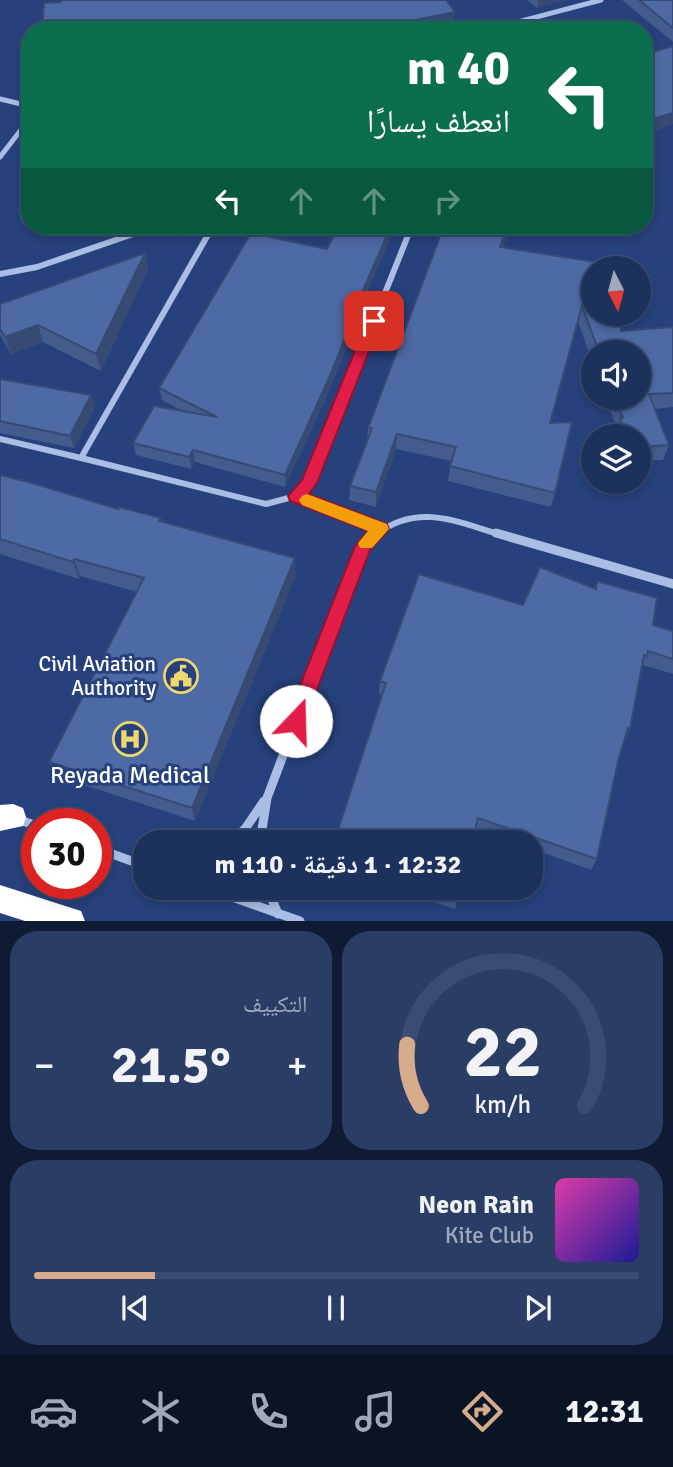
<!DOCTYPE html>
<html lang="ar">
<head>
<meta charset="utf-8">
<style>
  :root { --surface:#1c315c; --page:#293d65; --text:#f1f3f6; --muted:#a0a9bb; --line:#3a4c72; --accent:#d6ab8b }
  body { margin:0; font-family:Signika,"Noto Naskh Arabic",sans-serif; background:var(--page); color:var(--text); direction:rtl; height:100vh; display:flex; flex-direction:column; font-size:26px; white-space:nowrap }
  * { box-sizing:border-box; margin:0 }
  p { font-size:23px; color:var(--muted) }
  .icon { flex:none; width:38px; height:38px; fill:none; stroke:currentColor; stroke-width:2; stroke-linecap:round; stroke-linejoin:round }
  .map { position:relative; height:921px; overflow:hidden; direction:ltr }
  .side { display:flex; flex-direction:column; gap:10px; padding:10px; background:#0f1b33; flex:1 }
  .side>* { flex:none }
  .top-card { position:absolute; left:21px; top:21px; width:632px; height:214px; border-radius:28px; box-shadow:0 4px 10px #0003,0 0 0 2px var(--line); direction:rtl; background:#0b6e4f; color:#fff; overflow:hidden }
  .needle { width:46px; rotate:174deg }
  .tools { position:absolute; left:581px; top:256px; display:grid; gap:14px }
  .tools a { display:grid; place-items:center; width:70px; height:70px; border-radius:50%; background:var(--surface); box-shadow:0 4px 10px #0003,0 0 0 2px var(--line); font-size:35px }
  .speed { position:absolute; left:21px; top:808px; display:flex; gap:14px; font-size:35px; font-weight:700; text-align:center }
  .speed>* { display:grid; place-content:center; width:91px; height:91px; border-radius:50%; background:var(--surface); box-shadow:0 4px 10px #0003,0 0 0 2px var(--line); line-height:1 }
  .speed .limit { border:10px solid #d22; background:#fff; color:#111 }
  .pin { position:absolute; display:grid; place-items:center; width:60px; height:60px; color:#fff; margin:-30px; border-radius:14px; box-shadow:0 4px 10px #0006 }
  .me { position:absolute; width:77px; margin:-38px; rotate:21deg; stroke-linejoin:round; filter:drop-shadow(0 0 5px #0008) }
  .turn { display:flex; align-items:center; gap:24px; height:147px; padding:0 28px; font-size:32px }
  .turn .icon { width:91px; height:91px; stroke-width:2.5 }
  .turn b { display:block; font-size:49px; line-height:60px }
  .lanes { display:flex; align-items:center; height:66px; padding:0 28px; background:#0003; justify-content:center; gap:35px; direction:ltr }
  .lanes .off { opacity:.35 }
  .big { font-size:52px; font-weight:700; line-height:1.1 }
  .side .card { flex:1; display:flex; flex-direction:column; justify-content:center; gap:10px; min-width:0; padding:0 24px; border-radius:28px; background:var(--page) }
  .side .dial { align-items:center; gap:0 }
  .dial svg { height:182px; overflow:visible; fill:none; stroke:var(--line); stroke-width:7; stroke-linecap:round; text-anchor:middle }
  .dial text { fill:var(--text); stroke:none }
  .song { display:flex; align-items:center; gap:21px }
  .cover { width:84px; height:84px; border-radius:10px; background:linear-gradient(135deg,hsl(320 70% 55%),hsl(240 70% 35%)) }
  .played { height:7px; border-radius:4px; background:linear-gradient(90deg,var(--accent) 20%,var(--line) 20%) }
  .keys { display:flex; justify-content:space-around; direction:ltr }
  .heat { display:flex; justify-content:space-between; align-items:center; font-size:38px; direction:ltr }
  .side .tiles { flex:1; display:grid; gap:10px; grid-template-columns:1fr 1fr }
  .card:last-child { grid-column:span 2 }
  .trip { position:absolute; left:133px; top:830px; width:410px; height:70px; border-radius:28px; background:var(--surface); box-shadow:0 4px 10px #0003,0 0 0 2px var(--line); font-weight:700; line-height:70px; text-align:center; direction:rtl }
  .tabs { display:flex; height:112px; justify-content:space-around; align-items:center; background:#0b1425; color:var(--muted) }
  .tabs .icon { width:49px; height:49px }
  .tabs .active { color:var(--accent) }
  .tabs b { font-size:32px; color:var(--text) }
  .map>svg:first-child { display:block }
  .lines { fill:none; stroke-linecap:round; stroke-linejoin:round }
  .street-far2 { stroke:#aabde4; stroke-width:5 }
  .street-far1 { stroke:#aabde4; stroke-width:6 }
  .street { stroke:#aabde4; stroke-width:9 }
  .highway { fill:#fff; fill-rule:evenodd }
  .wall { fill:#435b8d }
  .shaded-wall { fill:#374a73 }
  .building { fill:#4e6aa4; stroke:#374a73; stroke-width:2 }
  .route { fill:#e11d48; stroke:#92132f; stroke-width:2 }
  .slow { fill:#f59e0b }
  .labels { text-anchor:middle; stroke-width:6; stroke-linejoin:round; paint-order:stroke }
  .poi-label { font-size:21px; fill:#fff; stroke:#26417b; text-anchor:end }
  .near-poi-label { font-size:24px; fill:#fff; stroke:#26417b }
</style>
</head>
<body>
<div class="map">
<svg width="673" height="921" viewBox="0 0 673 921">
  <rect width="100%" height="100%" fill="#26417b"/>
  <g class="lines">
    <!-- street-far2 -->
    <path class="street-far2" d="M487,30L601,0
      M0,99L21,104L28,114L27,122L0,157
      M131,234L155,226
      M208,234L213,226
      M409,234L412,226"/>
    <!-- street-far1 -->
    <path class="street-far1" d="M0,274L37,267L136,233
      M0,439L81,458L209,233
      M81,458L266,504L296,496L309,483L409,233
      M296,496L381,529
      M375,535C419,502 456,522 502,535"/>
    <!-- street -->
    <path class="street" d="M496,533L673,584
      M0,813L37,826
      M229,842L245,829L264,801
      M260,842L267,798L354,568L368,544L378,533
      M96,848L145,866
      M204,887L300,921
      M267,887L278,914"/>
    <!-- highway -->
    <path class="highway" d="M13,804L23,808L26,817L23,826L0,831V805Z
      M0,885L81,911L85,921H25L0,913Z"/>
  </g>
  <!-- wall -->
  <path class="wall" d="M527,0H566L537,8Z
    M622,0H673V42Z
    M644,55L673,124L653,131L644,123Z
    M30,193V225L22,223L18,209Z
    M35,226H100L93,236Z
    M506,237L503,247L621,331L673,327V407L655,409L669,445L663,460L639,461V436H616L615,433L617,428L605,397H639V352H593V364L578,322L551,423L555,493L551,507L448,481L451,461L396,449L376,507L349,500L350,486L367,439L368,428Z
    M327,249L355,320V326L329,391L285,487L195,462L191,469L136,455L133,443L182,411L162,400L159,388Z
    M145,253L148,269L101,371L43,342L11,354L0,335V304Z
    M0,379L91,395L95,407L74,448L0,433Z
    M0,475L118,509L161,518L162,522L296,575L195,821L56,776L49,762L137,592L80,576L79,579L0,554Z
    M597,581L653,625L673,631V674L643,665L630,729L624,741L618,761L597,859L591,870L530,848V842H512L475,829L472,842H336V836L382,695L379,694L380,681L523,605L595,589Z
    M392,887H461L455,909L392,888Z"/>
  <!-- shaded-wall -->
  <path class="shaded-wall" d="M538,0H566L537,8Z
    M455,12L453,25L432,30H366Z
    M673,113V124L653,131L656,118Z
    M91,226H100L93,236Z
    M391,226H396L355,320V326L329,391L285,487V475Z
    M507,226L506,237L498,262L500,247Z
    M145,253L148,269L101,371L96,354Z
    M38,325L43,342L11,354L5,337Z
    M91,395L95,407L74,448L70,436Z
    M397,434L396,449L376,507V492Z
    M193,450L195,462L191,469L189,457Z
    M295,558L296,575L195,821L192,808Z
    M74,559L80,576L79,579L73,562Z"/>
  <!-- building -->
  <path class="building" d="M61,0H446L455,12L366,30H42L44,3L61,2Z
    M639,0H673V28Z
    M673,46V113L656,118L646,110H644V55Z
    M30,193V212L18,209Z
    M338,226H391L353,313H355L329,378L285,475L193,450L189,457L133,443L154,406L217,417L159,388L251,233L327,249Z
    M444,226H507L500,247L628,267L593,268V313H623L621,331L673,327V393L649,394L669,445L639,447V436H626L620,418H623L616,397H639V352H599L582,306L550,423L572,422L555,493L450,466L456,447L397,434L376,492L350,486L372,428H368Z
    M145,253L96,354L38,325L5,337L0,329V304Z
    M0,379L91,395L70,436L0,421Z
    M0,475L29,482L118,509L119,507L161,518L159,521L295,558L192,808L49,762L144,578L74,559L73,562L0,539Z
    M540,567L596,589L597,581L657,598L653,625L673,631V659L648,651L647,656L644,655L630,729L628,728L618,761L597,859L478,818L472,842H355L336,836L386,683L380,681L419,574L523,605Z
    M421,887H461L458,899Z"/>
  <!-- route -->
  <path class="route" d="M374,316L381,321L317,483L309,494L387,524L389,529L370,550L305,721L303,728L296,730L289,728L286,721L355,546L368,531L290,501L288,496L302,480L367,321Z"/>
  <!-- slow -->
  <path class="slow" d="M307,494L387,524L389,529L372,548H360L358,543L368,531L302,505L299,500L302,496Z"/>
  <!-- icons -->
  <defs>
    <g id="civic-ring" transform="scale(1.75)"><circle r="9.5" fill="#26417b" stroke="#edd76f" stroke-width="1.5"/><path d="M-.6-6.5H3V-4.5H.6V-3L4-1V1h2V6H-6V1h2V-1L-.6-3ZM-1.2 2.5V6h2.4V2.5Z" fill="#edd76f"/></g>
    <g id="hospital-ring" transform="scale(1.75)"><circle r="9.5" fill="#26417b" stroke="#edd76f" stroke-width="1.5"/><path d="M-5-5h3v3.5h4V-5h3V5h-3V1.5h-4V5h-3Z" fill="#edd76f"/></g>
  </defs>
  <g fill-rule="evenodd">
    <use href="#civic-ring" x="181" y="676"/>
    <use href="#hospital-ring" x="130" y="739"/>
  </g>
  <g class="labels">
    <!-- poi labels -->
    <g class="poi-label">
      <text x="156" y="671">Civil Aviation<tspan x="156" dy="24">Authority</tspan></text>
    </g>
    <!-- near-poi labels -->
    <g class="near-poi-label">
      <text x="130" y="783">Reyada Medical</text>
    </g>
  </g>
</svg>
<div class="tools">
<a><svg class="needle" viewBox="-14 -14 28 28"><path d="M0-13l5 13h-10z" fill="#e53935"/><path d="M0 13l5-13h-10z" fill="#a0a9bb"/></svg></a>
<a><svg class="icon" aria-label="sound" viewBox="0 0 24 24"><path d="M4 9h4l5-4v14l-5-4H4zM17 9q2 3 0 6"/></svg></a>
<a><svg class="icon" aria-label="layers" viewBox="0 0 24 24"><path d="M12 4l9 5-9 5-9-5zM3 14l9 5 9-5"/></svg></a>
</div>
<div class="speed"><div class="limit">30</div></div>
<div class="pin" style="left:374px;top:321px;background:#d93025"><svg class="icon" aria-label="arrive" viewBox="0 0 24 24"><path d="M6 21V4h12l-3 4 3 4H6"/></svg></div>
<svg class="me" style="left:296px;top:721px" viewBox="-20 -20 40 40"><circle r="19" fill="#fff"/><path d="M0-13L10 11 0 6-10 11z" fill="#e11d48"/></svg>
<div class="trip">12:32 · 1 دقيقة · 110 m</div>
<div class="top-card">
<div class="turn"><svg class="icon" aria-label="left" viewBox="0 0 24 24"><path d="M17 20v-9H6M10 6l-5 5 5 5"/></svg><div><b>40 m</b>انعطف يسارًا</div></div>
<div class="lanes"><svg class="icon" aria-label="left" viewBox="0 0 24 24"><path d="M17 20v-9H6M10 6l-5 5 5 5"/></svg><svg class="icon off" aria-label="ahead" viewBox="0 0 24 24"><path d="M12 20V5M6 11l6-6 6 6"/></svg><svg class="icon off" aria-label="ahead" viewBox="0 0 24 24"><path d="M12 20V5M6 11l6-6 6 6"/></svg><svg class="icon off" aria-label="right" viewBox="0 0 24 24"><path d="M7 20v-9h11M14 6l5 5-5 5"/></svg></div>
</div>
</div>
<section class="side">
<div class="tiles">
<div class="card dial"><svg viewBox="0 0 100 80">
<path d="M14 69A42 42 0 1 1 86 69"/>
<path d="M14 69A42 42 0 0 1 8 42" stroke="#d6ab8b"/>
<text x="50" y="56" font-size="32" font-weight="700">22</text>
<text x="50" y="72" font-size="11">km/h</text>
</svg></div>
<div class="card"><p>التكييف</p>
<div class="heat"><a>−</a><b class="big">21.5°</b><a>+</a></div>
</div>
<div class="card">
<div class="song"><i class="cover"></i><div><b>Neon Rain</b><p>Kite Club</p></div></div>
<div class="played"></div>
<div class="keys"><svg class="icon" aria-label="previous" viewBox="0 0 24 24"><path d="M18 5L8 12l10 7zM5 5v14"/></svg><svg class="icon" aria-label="pause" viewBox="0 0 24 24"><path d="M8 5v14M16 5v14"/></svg><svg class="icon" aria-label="next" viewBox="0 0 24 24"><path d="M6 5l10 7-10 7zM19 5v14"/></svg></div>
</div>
</div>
</section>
<nav class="tabs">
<b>12:31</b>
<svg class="icon active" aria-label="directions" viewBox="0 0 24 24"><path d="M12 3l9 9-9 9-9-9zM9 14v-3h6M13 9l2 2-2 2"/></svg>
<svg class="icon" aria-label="music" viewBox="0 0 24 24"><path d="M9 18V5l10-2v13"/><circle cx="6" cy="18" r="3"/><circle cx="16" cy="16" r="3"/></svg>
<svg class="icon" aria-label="phone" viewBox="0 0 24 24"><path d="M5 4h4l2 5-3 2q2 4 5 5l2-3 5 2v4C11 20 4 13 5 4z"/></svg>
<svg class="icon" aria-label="climate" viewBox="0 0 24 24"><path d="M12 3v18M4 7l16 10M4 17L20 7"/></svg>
<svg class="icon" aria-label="car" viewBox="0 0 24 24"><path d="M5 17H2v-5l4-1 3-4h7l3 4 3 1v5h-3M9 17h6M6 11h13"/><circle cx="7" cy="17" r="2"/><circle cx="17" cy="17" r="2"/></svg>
</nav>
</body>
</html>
